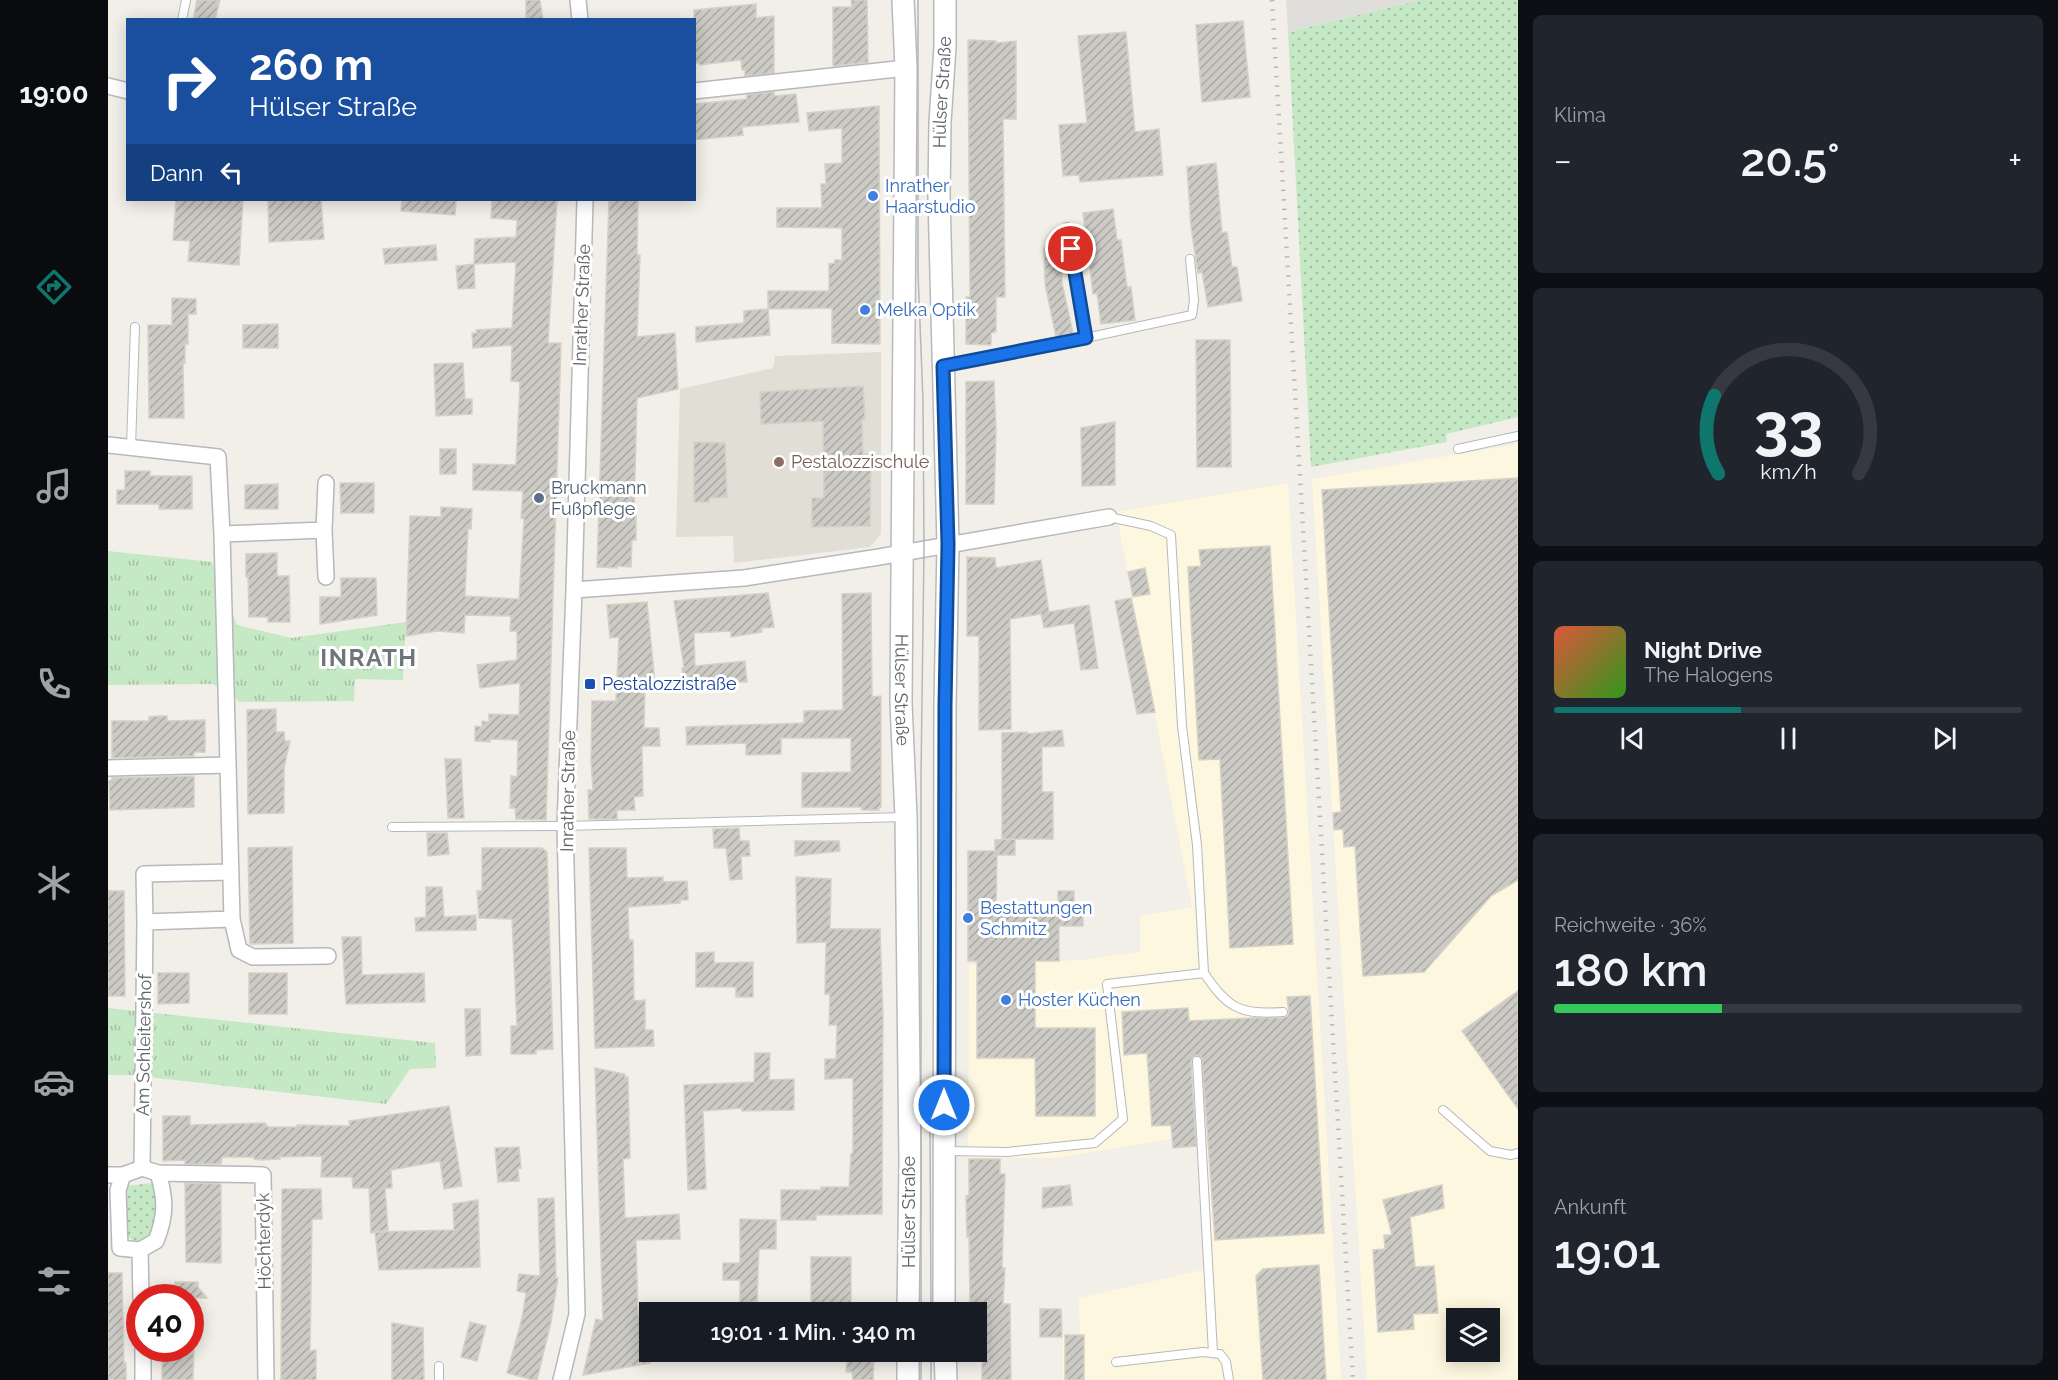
<!DOCTYPE html>
<html lang="de">
<head>
<meta charset="utf-8">
<style>
  :root { --surface:#171b24; --page:#20242c; --text:#f1f3f6; --muted:#9ea1a6; --line:#363941; --accent:#0f766e }
  body { margin:0; font-family:Raleway,sans-serif; background:var(--page); color:var(--text); height:100vh; display:flex; flex-direction:column; font-size:22px; white-space:nowrap }
  * { box-sizing:border-box; margin:0 }
  p { font-size:20px; color:var(--muted) }
  .icon { flex:none; width:33px; height:33px; fill:none; stroke:currentColor; stroke-width:2; stroke-linecap:round; stroke-linejoin:round }
  .map { position:relative; flex:1; overflow:hidden }
  .sheet { display:flex; flex-direction:column; gap:15px; padding:15px; background:#0d0f14; width:540px }
  .sheet>* { flex:none }
  .hud { position:absolute; left:18px; top:18px; width:570px; height:183px; border-radius:0px; box-shadow:0 3px 15px #0003; background:#1a4fa0; color:#fff; overflow:hidden }
  .controls { position:absolute; left:1338px; top:1308px; display:grid; gap:12px }
  .controls a { display:grid; place-items:center; width:54px; height:54px; border-radius:0px; background:var(--surface); box-shadow:0 3px 15px #0003; font-size:30px }
  .speed { position:absolute; left:18px; top:1284px; display:flex; gap:12px; font-size:30px; font-weight:700; text-align:center }
  .speed>* { display:grid; place-content:center; width:78px; height:78px; border-radius:50%; background:var(--surface); box-shadow:0 3px 15px #0003; line-height:1 }
  .speed .limit { border:9px solid #d22; background:#fff; color:#111 }
  .pin { position:absolute; display:grid; place-items:center; width:51px; height:51px; color:#fff; margin:-26px; border:3px solid #fff; border-radius:50%; box-shadow:0 2px 6px #0007 }
  .me { position:absolute; width:66px; margin:-33px; rotate:0deg; stroke-linejoin:round; filter:drop-shadow(0 0 4px #0008) }
  .turn { display:flex; align-items:center; gap:21px; height:126px; padding:0 24px; font-size:27px }
  .turn .icon { width:78px; height:78px; stroke-width:2.5 }
  .turn b { display:block; font-size:42px; line-height:51px }
  .then { display:flex; align-items:center; height:57px; padding:0 24px; background:#0003; gap:12px; font-size:22px }
  .big { font-size:45px; font-weight:600; line-height:1.1 }
  .sheet .card { flex:1; display:flex; flex-direction:column; justify-content:center; gap:9px; min-width:0; padding:0 21px; border-radius:9px; background:var(--page) }
  .sheet .dial { align-items:center; gap:0 }
  .dial svg { height:156px; overflow:visible; fill:none; stroke:var(--line); stroke-width:7; stroke-linecap:round; text-anchor:middle }
  .dial text { fill:var(--text); stroke:none }
  .song { display:flex; align-items:center; gap:18px }
  .cover { width:72px; height:72px; border-radius:9px; background:linear-gradient(135deg,hsl(10 70% 55%),hsl(110 70% 35%)) }
  .played { height:6px; border-radius:3px; background:linear-gradient(90deg,var(--accent) 40%,var(--line) 40%) }
  .keys { display:flex; justify-content:space-around; direction:ltr }
  .heat { display:flex; justify-content:space-between; align-items:center; font-size:33px; direction:ltr }
  .charge { height:9px; border-radius:4px; background:linear-gradient(90deg,#34c759 36%,var(--line) 0) }
  .trip { position:absolute; left:531px; top:1302px; width:348px; height:60px; border-radius:0px; background:var(--surface); box-shadow:0 3px 15px #0003; font-weight:600; line-height:60px; text-align:center }
  main { display:flex; flex:1; min-height:0 }
  .tabs { display:flex; flex-direction:column; width:108px; justify-content:space-around; align-items:center; background:#090b0e; color:var(--muted) }
  .tabs .icon { width:42px; height:42px }
  .tabs .selected { color:var(--accent) }
  .tabs b { font-size:27px; color:var(--text) }
  .map>svg:first-child { display:block }
  .commercial { fill:#fef7e0; fill-rule:evenodd }
  .industrial { fill:#e0deda }
  .education { fill:#e1ded6 }
  .grass { fill:url(#grass-dots) }
  .park { fill:url(#park-tufts) }
  .building { fill:url(#building-hatch); stroke:#d6d1c6; stroke-width:1.5 }
  .lines { fill:none; stroke-linecap:round; stroke-linejoin:round }
  .lane-casing { stroke:#b5b8bc; stroke-width:10 }
  .street-casing { stroke:#b5b8bc; stroke-width:18 }
  .secondary-casing { stroke:#b6babf; stroke-width:24 }
  .lane { stroke:#fff; stroke-width:8 }
  .street { stroke:#fff; stroke-width:15 }
  .secondary { stroke:#fff; stroke-width:21 }
  .tram { stroke:#b6b7b8; stroke-width:1.5 }
  .rail { stroke:#b6b7b8; stroke-width:4.5; stroke-dasharray:1.5 8; stroke-linecap:butt }
  .route-casing { stroke:#114b97; stroke-width:15 }
  .route { stroke:#1a73e8; stroke-width:10 }
  .shop-dot { fill:#3f7fe0; stroke:#fff; stroke-width:2 }
  .education-dot { fill:#8d6e63; stroke:#fff; stroke-width:2 }
  .service-dot { fill:#5c6f8a; stroke:#fff; stroke-width:2 }
  .transit-dot { fill:#1a4fb4; stroke:#fff; stroke-width:2 }
  .labels { text-anchor:middle; stroke-width:6; stroke-linejoin:round; paint-order:stroke }
  .street-label { font-size:18px; fill:#5f6368; stroke:#fff }
  .shop-label { font-size:18px; fill:#366cbe; stroke:#fff; text-anchor:start }
  .education-label { font-size:18px; fill:#785e54; stroke:#fff; text-anchor:start }
  .service-label { font-size:18px; fill:#4e5e75; stroke:#fff; text-anchor:start }
  .transit-label { font-size:18px; fill:#164399; stroke:#fff; text-anchor:start }
  .district-label { font-size:24px; font-weight:bold; letter-spacing:1.5px; fill:#70757a; stroke:#fff }
</style>
</head>
<body>
<main>
<nav class="tabs">
<b>19:00</b>
<svg class="icon selected" aria-label="directions" viewBox="0 0 24 24"><path d="M12 3l9 9-9 9-9-9zM9 14v-3h6M13 9l2 2-2 2"/></svg>
<svg class="icon" aria-label="music" viewBox="0 0 24 24"><path d="M9 18V5l10-2v13"/><circle cx="6" cy="18" r="3"/><circle cx="16" cy="16" r="3"/></svg>
<svg class="icon" aria-label="phone" viewBox="0 0 24 24"><path d="M5 4h4l2 5-3 2q2 4 5 5l2-3 5 2v4C11 20 4 13 5 4z"/></svg>
<svg class="icon" aria-label="climate" viewBox="0 0 24 24"><path d="M12 3v18M4 7l16 10M4 17L20 7"/></svg>
<svg class="icon" aria-label="car" viewBox="0 0 24 24"><path d="M5 17H2v-5l4-1 3-4h7l3 4 3 1v5h-3M9 17h6M6 11h13"/><circle cx="7" cy="17" r="2"/><circle cx="17" cy="17" r="2"/></svg>
<svg class="icon" aria-label="filters" viewBox="0 0 24 24"><path d="M4 7h16M4 17h16"/><circle cx="9" cy="7" r="2"/><circle cx="15" cy="17" r="2"/></svg>
</nav>
<div class="map">
<svg width="1410" height="1380" viewBox="0 0 1410 1380">
  <defs>
    <pattern id="grass-dots" width="8" height="8" patternUnits="userSpaceOnUse" patternTransform="scale(1.5)"><rect width="8" height="8" fill="#c5e8c5"/><path d="M2 2h.1M6 6h.1" fill="none" stroke="#a3c0a4" stroke-width="1.8" stroke-linecap="round"/></pattern>
    <pattern id="park-tufts" width="24" height="20" patternUnits="userSpaceOnUse" patternTransform="scale(1.5)"><rect width="24" height="20" fill="#c5e8c5"/><path d="M3 7l-1-3M5 7V3M7 7l1-3M15 17l-1-3M17 17v-4M19 17l1-3" fill="none" stroke="#a3c0a4"/></pattern>
    <pattern id="building-hatch" width="6" height="6" patternUnits="userSpaceOnUse" patternTransform="scale(1.5)"><rect width="6" height="6" fill="#cccac5"/><path d="M-1 1l2-2M0 6l6-6M5 7l2-2" fill="none" stroke="#a9a8a4"/></pattern>
  </defs>
  <rect width="100%" height="100%" fill="#f1efe8"/>
  <!-- commercial -->
  <path class="commercial" d="M1410,444V1380H1259L1204,479ZM1348,1318H1382V1352H1348Z
    M1180,483L1233,1380H955V1334H972L971,1298L1095,1270L1089,1135L947,1158H860L861,965L974,960L1032,952V916L1084,907L1008,512Z"/>
  <!-- industrial -->
  <path class="industrial" d="M1178,0H1313L1180,32Z"/>
  <!-- education -->
  <path class="education" d="M773,352V534L762,547L626,563L625,536L568,537L572,389L665,368L667,356Z"/>
  <!-- grass -->
  <path class="grass" d="M1313,0H1410V417L1338,434L1339,442L1203,467L1180,32Z
    M43,1183L49,1186L52,1221L39,1241C33,1241 24,1242 20,1236C14,1229 16,1194 20,1186Z"/>
  <!-- park -->
  <path class="park" d="M0,551L104,562L129,625L183,638L298,622L295,680L247,679L246,701L132,702L105,684L0,685Z
    M0,1008L327,1043L328,1068L302,1069L278,1104L23,1075H0Z"/>
  <!-- building -->
  <path class="building" d="M89,0H112L107,20H85Z
    M418,0H432L435,20H418Z
    M743,0H759L760,62L725,66V7H744Z
    M648,4V18L666,16V73L637,76V70H634L633,60L592,65L591,63H586V10Z
    M1135,21L1142,97L1094,102L1088,25Z
    M1018,32L1027,132L1051,129L1055,175L972,182L971,175L955,176L951,125L979,123L970,36Z
    M860,40L888,41V43L908,41V119H895L897,297H888V332L883,333V345L858,344V297H862Z
    M666,92V96L688,94L691,122L634,127L635,135L586,140V104L639,99V95Z
    M771,106L772,344L724,343V308L660,309V291H721V264L727,263V260H734V228L669,227V208H714L713,184H718L717,164L734,163V128L701,131L699,113Z
    M1108,163L1114,233L1119,232L1124,267H1129L1134,301L1100,307L1094,272L1090,273L1083,227L1079,167Z
    M68,200H135L131,265L80,261L82,241L65,240Z
    M160,200H213L216,239L161,242Z
    M294,200H348L347,215L293,211Z
    M384,200H449L440,343H453L438,820L408,819L407,808H402L403,776L409,777L410,740L382,739V742L367,741V726L374,727V721L381,722V714L411,715L412,683L372,688L369,665L409,660V631H402L403,616L357,615L356,633L329,631L298,636L302,516L333,517V507L364,509L363,529H360L357,596L411,599L416,519L413,518L415,491L365,490V464L408,465L412,382L403,381L404,345L365,348L364,333H369L368,330L404,328L408,262L366,264L367,239L408,237L409,220L383,218Z
    M501,200H530L529,255H532L529,337L567,333L570,389L529,398L526,513H528V540H524L523,567L509,566V568L489,567Z
    M1005,209L1009,240H1013L1019,287H1023L1027,320L993,324L989,293L985,294L975,213Z
    M328,245L329,260L277,264L275,249Z
    M936,248H954V283L965,333L948,337L937,284Z
    M366,264L367,288L350,289L348,266Z
    M64,298L88,299V314H80V344H77V363H75L76,418H41L40,325H64Z
    M660,309L662,335L588,342V327L636,323V311Z
    M170,324V348H135V325Z
    M1088,340H1122L1123,467H1089Z
    M355,363L357,399H364V414L328,416L326,364Z
    M886,381L888,431L886,504H858V382Z
    M755,386L757,419L754,420L755,454H763L762,526L704,527V498H716L715,421L653,424L652,392Z
    M1007,422V485L974,486L973,428Z
    M586,442L617,443L619,497L602,498L601,502H586Z
    M332,449H348V474H332Z
    M17,471H42V476H84V509H51V504H9V490H17Z
    M1410,478V880L1383,896L1316,972L1255,976L1247,846L1236,847L1235,829L1226,830L1225,813L1233,812L1214,490Z
    M232,483H266V513H233Z
    M170,484V509H137V485Z
    M1162,546L1185,944L1122,948L1112,759L1091,760L1080,567L1093,566L1091,550Z
    M169,553V576H181L182,622H160V617H141L140,577H138V554Z
    M859,557L887,558L888,568L933,560L941,612L981,605L990,668L973,670L966,623L936,628L933,614L902,619L903,729L871,730V636H859Z
    M1037,568L1042,594L1025,597L1020,572Z
    M233,578H268L269,615L212,624V597H233Z
    M660,593L666,627L653,628L654,632L623,637V631L586,633L587,666L637,661L639,682H575L574,668H576L566,601Z
    M763,593L764,697L773,696V807H771V810H754L753,807H694V773L743,772V738H673V754L638,755V743L579,745L578,727L696,723V711L735,710L734,594Z
    M1023,598L1037,663L1047,712L1029,714L1007,601Z
    M539,602L547,683H537L536,728H551L552,746H534L535,796L526,797L527,810H509V819H481L480,790H485L483,761L484,701H508L511,637L502,638L499,605Z
    M168,709V732H176L177,741H182L176,768V813L140,814L139,710Z
    M50,716H59V721L97,720V752H86V756L4,758V721H41V717Z
    M954,730L956,746L934,747V792H945V839H894V733L919,732V734Z
    M337,759H353L356,818H340Z
    M86,776V807L2,810L1,781L4,780V778Z
    M631,828L632,841H641L642,856H633L634,879L622,880L618,848H606L605,829Z
    M319,833H339L341,854L320,856Z
    M907,839V855H889L888,913L950,912V891H966V907H975V926H951V961H927V1028H987V1116H928L927,1058H869V961H860V851H887V840Z
    M687,841H731L732,851L687,856Z
    M184,847L185,943L142,944L140,848Z
    M374,848H434L439,852L445,1049L428,1050V1054H403V1026H409L404,919L371,918L369,891H374Z
    M481,848H518L519,878L555,877V882L579,881L580,900H572V903L520,907L521,940H525L526,1001L537,1000V1030H545L546,1046L487,1048Z
    M688,877L723,879L722,929H772L775,1015L774,1214L708,1215V1220H673V1190H713V1187H741L743,1154L745,1153V1078L717,1079V1059H728L729,1025H721L722,994H717L718,942L689,943Z
    M318,887H334L336,917L368,915V930L308,931L307,918L318,917Z
    M0,891H16L17,996H0Z
    M234,937H253L254,975L316,973L317,1002L238,1004Z
    M606,952V963L645,962V997H628V987H588V953Z
    M50,973H81V1003L50,1004Z
    M141,973H179V1014H141Z
    M1410,991V1109L1354,1031Z
    M1202,996L1216,1233L1107,1240L1094,1058L1088,1055L1084,1058L1083,1061L1088,1146L1065,1148L1063,1125L1044,1126L1039,1053L1016,1055L1014,1012L1080,1008L1081,1021L1144,1018H1175L1180,1016L1181,1012L1179,997Z
    M357,1009H372L373,1055L358,1056Z
    M647,1053H662L661,1080L686,1079V1110L634,1111V1108L595,1111L598,1189L580,1190L576,1085L646,1082Z
    M487,1068L517,1074V1077H520L522,1158L515,1159L517,1218L571,1214L572,1239L528,1240L530,1315L542,1313V1363L475,1375L488,1319L495,1321Z
    M341,1106L354,1186L336,1189L332,1161L283,1170L284,1188H277L280,1230L268,1232L346,1230L345,1204L370,1200L372,1267L271,1270L267,1232L263,1233L261,1188H245L244,1177H213L214,1156L172,1157V1159L152,1160L146,1159V1157H114L113,1164H77V1160L55,1161V1116H82V1125L157,1123L160,1127H189V1125L242,1126L241,1121Z
    M411,1147L413,1168H410L411,1181L390,1182L387,1148Z
    M861,1159H892V1174H897L894,1268H897L895,1304H902L903,1380H874V1304H862L861,1236L859,1237L858,1196L861,1195Z
    M77,1183L113,1184V1263L78,1262Z
    M962,1185L964,1205L934,1208L935,1188Z
    M1334,1185L1336,1208L1302,1217L1307,1267L1326,1266L1330,1313L1305,1314L1306,1329L1270,1332L1265,1250L1277,1249L1276,1235H1284L1275,1200Z
    M174,1189H213L214,1219H204L202,1351L208,1350V1380H173Z
    M446,1198L448,1278H450L443,1322L429,1380H425L399,1373L414,1318L418,1293L409,1291L411,1274L432,1276L430,1199Z
    M632,1219L668,1220V1249H651L649,1301L632,1304V1280H615V1263H632Z
    M703,1257H743V1312H715V1305L703,1306Z
    M1211,1265L1218,1380H1155L1148,1276L1155,1269Z
    M0,1273H14L16,1363H18V1380H0Z
    M67,1282H90V1287L99,1298H66Z
    M932,1309H953L954,1337H932Z
    M362,1322L378,1326L369,1361L353,1357Z
    M284,1323L315,1328L316,1380H284Z
    M957,1335H976V1380H957Z
    M54,1348H86L85,1380H54Z
    M749,1355H766L765,1380H745L744,1372H738L740,1356Z"/>
  <g class="lines">
    <!-- lane casing -->
    <g class="lane-casing">
      <path id="lane" d="M74,20L78,0
        M959,227L978,338
        M836,365L950,344L1084,315L1086,300L1082,259
        M23,447L27,327
        M1350,449L1410,436
        M1001,517L1043,526L1063,535L1074,726L1089,845L1096,973
        M284,827L457,826L796,817
        M1089,1061L1105,1353
        M1335,1110L1382,1151L1403,1155L1410,1153
        M838,1151L899,1152L987,1143L1015,1119L999,984L1096,973C1120,1009 1133,1015 1175,1012
        M1008,1362L1095,1352L1112,1354L1118,1362L1121,1380
        M331,1366V1380"/>
    </g>
    <!-- street casing -->
    <g class="street-casing">
      <path id="street" d="M470,0L472,20
        M0,86L20,91
        M586,91L798,68
        M0,445L110,457L114,534L124,919
        M216,530L218,483
        M114,534L216,530L218,577
        M466,590L636,578L771,557L1001,517
        M0,768L120,765
        M37,922L36,874L123,872
        M34,1168L37,922L124,919L131,950L145,957L220,956
        M34,1168L50,1173C58,1199 58,1216 48,1241L32,1250L12,1248L10,1190L15,1175Z
        M50,1173L155,1175L158,1380
        M0,1175H15
        M32,1250L33,1298
        M35,1348V1380
        M453,1380L469,1314L457,826L466,590L477,200"/>
    </g>
    <!-- secondary casing -->
    <g class="secondary-casing">
      <g id="secondary">
        <path id="s1" d="M795,0L798,68L793,703L798,817L802,1162L800,1312"/>
        <path id="s2" d="M836,1312L837,705L840,544L831,197L832,122L837,47V0"/>
        <path d="M837,1352L838,1380"/>
        <path d="M800,1380V1352"/>
      </g>
    </g>
    <!-- lane -->
    <use href="#lane" class="lane"/>
    <!-- street -->
    <use href="#street" class="street"/>
    <!-- secondary -->
    <use href="#secondary" class="secondary"/>
    <!-- tram -->
    <path class="tram" d="M810,0V273L815,400L816,548L813,778V1312
      M822,1127L823,1312
      M813,1352V1380
      M823,1352V1380"/>
    <!-- rail -->
    <path class="rail" d="M1164,0L1245,1380"/>
  </g>
  <g class="lines">
    <!-- route casing -->
    <g class="route-casing">
      <path id="route" d="M836,1105L837,705L840,544L835,366L978,338L963,249"/>
    </g>
    <!-- route -->
    <use href="#route" class="route"/>
  </g>
  <!-- markers -->
  <g class="shop-dot">
    <circle cx="765" cy="196" r="6"/>
    <circle cx="757" cy="310" r="6"/>
    <circle cx="860" cy="918" r="6"/>
    <circle cx="898" cy="1000" r="6"/>
  </g>
  <circle class="education-dot" cx="671" cy="462" r="6"/>
  <circle class="service-dot" cx="431" cy="498" r="6"/>
  <rect class="transit-dot" x="476" y="678" width="12" height="12" rx="3"/>
  <g class="labels">
    <!-- street labels -->
    <g class="street-label">
      <text dy="6" stroke="none"><textPath href="#s2" startOffset="1220">Hülser Straße</textPath></text>
      <text transform="translate(474 305) rotate(-88)" y="6">Inrather Straße</text>
      <text dy="6" stroke="none"><textPath href="#s1" startOffset="690">Hülser Straße</textPath></text>
      <text transform="translate(460 791) rotate(-89)" y="6">Inrather Straße</text>
      <text transform="translate(36 1045) rotate(-89)" y="6">Am Schleitershof</text>
      <text transform="translate(801 1212) rotate(-90)" y="6">Hülser Straße</text>
      <text transform="translate(156 1241) rotate(-91)" y="6">Höchterdyk</text>
    </g>
    <!-- shop labels -->
    <g class="shop-label">
      <text x="777" y="192">Inrather<tspan x="777" dy="21">Haarstudio</tspan></text>
      <text x="769" y="316">Melka Optik</text>
      <text x="872" y="914">Bestattungen<tspan x="872" dy="21">Schmitz</tspan></text>
      <text x="910" y="1006">Hoster Küchen</text>
    </g>
    <!-- education labels -->
    <g class="education-label">
      <text x="683" y="468">Pestalozzischule</text>
    </g>
    <!-- service labels -->
    <g class="service-label">
      <text x="443" y="494">Bruckmann<tspan x="443" dy="21">Fußpflege</tspan></text>
    </g>
    <!-- transit labels -->
    <g class="transit-label">
      <text x="494" y="690">Pestalozzistraße</text>
    </g>
    <!-- district labels -->
    <g class="district-label">
      <text x="261" y="666">INRATH</text>
    </g>
  </g>
</svg>
<div class="controls">
<a><svg class="icon" aria-label="layers" viewBox="0 0 24 24"><path d="M12 4l9 5-9 5-9-5zM3 14l9 5 9-5"/></svg></a>
</div>
<div class="speed"><div class="limit">40</div></div>
<div class="pin" style="left:963px;top:249px;background:#d93025"><svg class="icon" aria-label="arrive" viewBox="0 0 24 24"><path d="M6 21V4h12l-3 4 3 4H6"/></svg></div>
<svg class="me" style="left:836px;top:1105px" viewBox="-20 -20 40 40"><circle r="17" fill="#1a73e8" stroke="#fff" stroke-width="3"/><path d="M0-11L8 9 0 5-8 9z" fill="#fff"/></svg>
<div class="trip">19:01 · 1 Min. · 340 m</div>
<div class="hud">
<div class="turn"><svg class="icon" aria-label="right" viewBox="0 0 24 24"><path d="M7 20v-9h11M14 6l5 5-5 5"/></svg><div><b>260 m</b>Hülser Straße</div></div>
<div class="then">Dann<svg class="icon" aria-label="left" viewBox="0 0 24 24"><path d="M17 20v-9H6M10 6l-5 5 5 5"/></svg></div>
</div>
</div>
<section class="sheet">
<div class="card"><p>Klima</p>
<div class="heat"><a>−</a><b class="big">20.5°</b><a>+</a></div>
</div>
<div class="card dial"><svg viewBox="0 0 100 80">
<path d="M14 69A42 42 0 1 1 86 69"/>
<path d="M14 69A42 42 0 0 1 12 29" stroke="#0f766e"/>
<text x="50" y="56" font-size="32" font-weight="700">33</text>
<text x="50" y="72" font-size="11">km/h</text>
</svg></div>
<div class="card">
<div class="song"><i class="cover"></i><div><b>Night Drive</b><p>The Halogens</p></div></div>
<div class="played"></div>
<div class="keys"><svg class="icon" aria-label="previous" viewBox="0 0 24 24"><path d="M18 5L8 12l10 7zM5 5v14"/></svg><svg class="icon" aria-label="pause" viewBox="0 0 24 24"><path d="M8 5v14M16 5v14"/></svg><svg class="icon" aria-label="next" viewBox="0 0 24 24"><path d="M6 5l10 7-10 7zM19 5v14"/></svg></div>
</div>
<div class="card"><p>Reichweite · 36%</p><b class="big">180 km</b><div class="charge"></div></div>
<div class="card"><p>Ankunft</p><b class="big">19:01</b></div>
</section>
</main>
</body>
</html>
